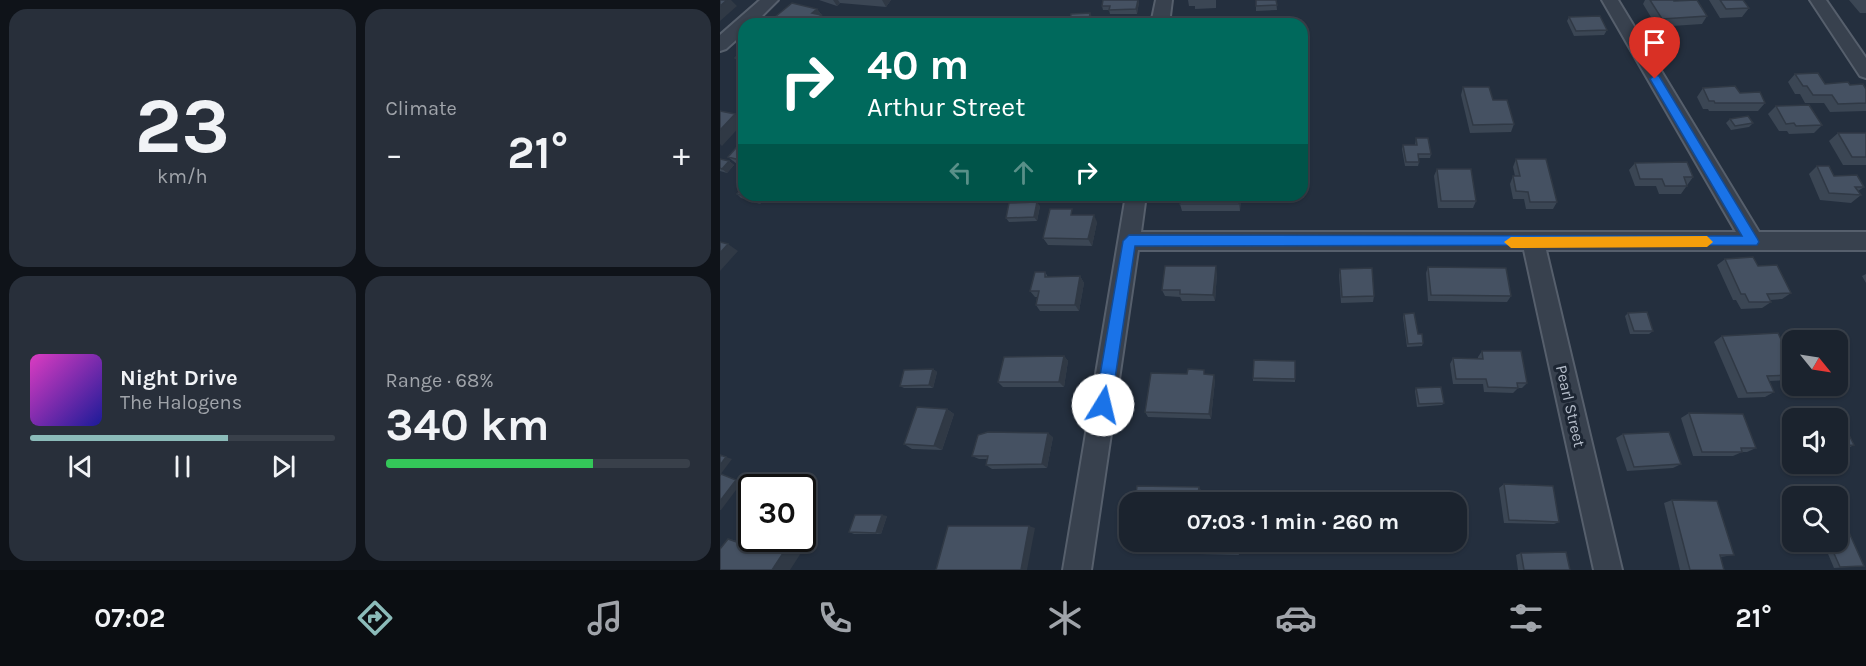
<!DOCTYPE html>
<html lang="en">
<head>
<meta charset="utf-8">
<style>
  :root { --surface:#1b232e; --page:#282f3a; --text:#f1f3f6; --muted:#a0a4aa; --line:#39404a; --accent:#8bbbb9 }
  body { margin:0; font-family:Karla,sans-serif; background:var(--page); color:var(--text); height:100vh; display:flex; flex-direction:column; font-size:22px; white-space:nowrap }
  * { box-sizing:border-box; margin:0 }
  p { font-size:20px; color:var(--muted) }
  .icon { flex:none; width:33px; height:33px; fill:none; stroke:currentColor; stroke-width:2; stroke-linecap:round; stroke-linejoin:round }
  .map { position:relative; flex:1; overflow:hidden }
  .sheet { display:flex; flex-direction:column; gap:9px; padding:9px; background:#0f1319; width:720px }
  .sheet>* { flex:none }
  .hud { position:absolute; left:18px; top:18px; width:570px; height:183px; border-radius:18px; box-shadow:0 2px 4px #0004,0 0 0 2px var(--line); background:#00695c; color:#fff; overflow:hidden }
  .needle { width:39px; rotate:120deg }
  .controls { position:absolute; left:1062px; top:330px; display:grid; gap:12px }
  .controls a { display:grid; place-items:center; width:66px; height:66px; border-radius:12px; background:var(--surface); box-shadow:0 2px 4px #0004,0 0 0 2px var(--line); font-size:30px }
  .speed { position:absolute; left:18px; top:474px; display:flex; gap:12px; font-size:30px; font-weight:700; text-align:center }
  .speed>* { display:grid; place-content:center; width:78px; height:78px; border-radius:50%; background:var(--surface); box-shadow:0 2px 4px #0004,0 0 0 2px var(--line); line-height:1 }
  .speed .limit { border:3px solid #111; border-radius:9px; background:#fff; color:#111 }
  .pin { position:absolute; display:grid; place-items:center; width:51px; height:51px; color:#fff; margin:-62px -26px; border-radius:50% 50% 50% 0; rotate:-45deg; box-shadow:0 0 6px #0007 }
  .pin .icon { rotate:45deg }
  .me { position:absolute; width:66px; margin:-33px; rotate:9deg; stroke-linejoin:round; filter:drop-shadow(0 0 4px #0008) }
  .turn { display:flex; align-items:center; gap:21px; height:126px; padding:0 30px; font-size:27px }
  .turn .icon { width:78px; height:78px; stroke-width:2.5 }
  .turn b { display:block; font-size:42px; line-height:51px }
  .lanes { display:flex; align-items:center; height:57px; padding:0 30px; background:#0003; justify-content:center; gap:30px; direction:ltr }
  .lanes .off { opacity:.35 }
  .big { font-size:45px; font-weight:700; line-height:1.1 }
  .sheet .card { flex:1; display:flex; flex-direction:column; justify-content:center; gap:9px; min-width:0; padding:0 21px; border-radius:18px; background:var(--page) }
  .sheet .dial { align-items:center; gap:0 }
  .dial b { font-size:78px; line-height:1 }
  .song { display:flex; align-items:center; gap:18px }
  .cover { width:72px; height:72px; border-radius:9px; background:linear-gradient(135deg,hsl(310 70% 55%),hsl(240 70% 35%)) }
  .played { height:6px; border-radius:3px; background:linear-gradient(90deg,var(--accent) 65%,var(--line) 65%) }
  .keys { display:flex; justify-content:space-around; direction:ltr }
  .heat { display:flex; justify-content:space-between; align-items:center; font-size:33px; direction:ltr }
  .charge { height:9px; border-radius:4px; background:linear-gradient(90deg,#34c759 68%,var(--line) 0) }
  .sheet .tiles { flex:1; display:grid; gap:9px; grid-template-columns:repeat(2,1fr) }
  .trip { position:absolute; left:399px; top:492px; width:348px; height:60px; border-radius:18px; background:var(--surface); box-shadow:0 2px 4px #0004,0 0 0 2px var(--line); font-weight:700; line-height:60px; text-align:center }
  .menu { display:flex; height:96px; justify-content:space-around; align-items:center; background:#0b0e12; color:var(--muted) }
  .menu .icon { width:42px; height:42px }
  .menu .active { color:var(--accent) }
  .menu b { font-size:27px; color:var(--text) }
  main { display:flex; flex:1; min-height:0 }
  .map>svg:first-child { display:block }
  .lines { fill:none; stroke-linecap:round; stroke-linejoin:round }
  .minor-casing { stroke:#565f6c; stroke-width:4 }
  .minor { fill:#38414e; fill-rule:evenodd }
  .wall { fill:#3b4654 }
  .shaded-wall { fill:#303945 }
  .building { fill:#455162; stroke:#303945; stroke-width:1.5 }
  .route { fill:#1a73e8; stroke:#114b97; stroke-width:1.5 }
  .slow { fill:#f59e0b }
  .labels { text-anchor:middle; stroke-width:6; stroke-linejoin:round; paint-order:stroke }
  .street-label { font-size:16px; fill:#b4bcc9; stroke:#1d2633 }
</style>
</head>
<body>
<main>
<section class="sheet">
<div class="tiles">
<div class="card dial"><b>23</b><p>km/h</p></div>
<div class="card"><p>Climate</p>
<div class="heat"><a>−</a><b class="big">21°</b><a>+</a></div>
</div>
<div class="card">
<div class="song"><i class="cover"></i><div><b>Night Drive</b><p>The Halogens</p></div></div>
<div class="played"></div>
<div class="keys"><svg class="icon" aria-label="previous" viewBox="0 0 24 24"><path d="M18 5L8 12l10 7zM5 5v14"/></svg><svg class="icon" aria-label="pause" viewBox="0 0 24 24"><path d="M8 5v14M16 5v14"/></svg><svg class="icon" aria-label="next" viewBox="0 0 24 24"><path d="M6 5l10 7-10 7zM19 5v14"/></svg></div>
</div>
<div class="card"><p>Range · 68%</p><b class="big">340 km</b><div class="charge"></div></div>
</div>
</section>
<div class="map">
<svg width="1146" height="570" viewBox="0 0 1146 570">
  <rect width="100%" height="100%" fill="#242f3e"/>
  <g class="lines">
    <!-- minor casing -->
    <g class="minor-casing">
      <path id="minor" d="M40,0H58L34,24H24V33L6,49L0,51V35Z
        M436,0H452L449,24H431Z
        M882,0H898L1039,232H1146V250H826L902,570H874L804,250H418L371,570H343L406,195H426L421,232H1016Z
        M1090,0H1106L1146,58V78L1140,76Z"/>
    </g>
    <!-- minor -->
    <use href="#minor" class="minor"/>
  </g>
  <!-- wall -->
  <path class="wall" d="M99,0H171L166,7L120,3L117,6Z
    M383,0H418L419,2L417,14H390L389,10H383L382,6Z
    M468,0H496V8L475,9V6H469Z
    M536,0H556L557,10L536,11Z
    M925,0H954L987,16L982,24L937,27L923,4Z
    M989,0H1023L1029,8L1022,17L1000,18Z
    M1129,0H1146V13H1140Z
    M97,9L108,23H60L55,17Z
    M372,17L371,24H351L350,21Z
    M849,17L887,30L884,35L854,36L847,21Z
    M24,49V67L15,58Z
    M1075,74L1105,84L1130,85L1146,89V111L1110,112L1104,103H1085L1080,94H1075L1068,82Z
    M743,87L773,100L794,124L791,132L750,133L741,95Z
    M983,88L1045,103L1038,111H989L988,109H983L977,97Z
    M1056,106L1102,125L1094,133L1069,134L1067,131H1059L1048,114Z
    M1010,119L1033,123L1029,127L1011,130L1006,123Z
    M1118,133H1146V165H1123L1109,141Z
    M696,138L711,154L710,158H699V162L698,166H685L682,149L683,145H695Z
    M24,140V166L17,164L8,157Z
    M0,159L9,161L14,165L7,173L0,171Z
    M796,159L837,202L833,209H806L804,199H793L790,184L793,176H795L793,167Z
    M915,163L973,177L961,194H939L936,186H915L909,170Z
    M1097,166L1114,176L1144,187L1138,191L1141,195L1131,203L1100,200L1089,174Z
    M717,169L756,201L753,208H718L714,176Z
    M17,194L24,195H49L40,204L21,198Z
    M521,195L520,211H462L460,204Z
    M320,206L317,221L289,222L286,218Z
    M355,215L377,222L372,246L328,245L323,238Z
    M1005,259L1038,266L1071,293L1062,299L1050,300L1051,302L1042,308L1021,309L1016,300H1013L997,265Z
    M708,267L791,296L787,302L708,301L706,273Z
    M620,269L654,296L653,302L621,303L619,275Z
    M325,272L328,277L360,276L364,283L359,311H320L316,305L317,297H315L310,291Z
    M497,273L495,301H462L460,297L445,296L442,290Z
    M1146,274V283L1142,276Z
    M908,313L933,331L929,334H910L905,316Z
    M684,314L703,343L702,346L687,347L683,317Z
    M1002,336L1072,363V377L1068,380L1049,381L1054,392L1045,397L1018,398L994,342Z
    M762,351L807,383L802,388H798L793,393L764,392L763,384H733L730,364L733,358H758V357Z
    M344,356L348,361L344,387H283L278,382Z
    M575,361V382L533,381V378Z
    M213,369L217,372L213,388H184L180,386Z
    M467,374H486L495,380L491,419L428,417L425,412Z
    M696,388L724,403L722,405L697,407L695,391Z
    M227,409L234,414L222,450L192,449L184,444Z
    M969,413L1036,448L1027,452H1022L1013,456H973L961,418Z
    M1118,421L1134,445L1128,448H1118Z
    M903,434L961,464L953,468L907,471L896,438Z
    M333,437L327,468L272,469L266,465L267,459H259L252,456Z
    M784,484L839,522L834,524L784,523L779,488Z
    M952,500L1014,555L1000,557L1004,570H960L944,503Z
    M167,516L161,534H134L129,532Z
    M520,542L519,555L479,554L477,552Z
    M1103,542H1118L1144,566L1114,568Z
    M801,553L850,570H798L796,555Z"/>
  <!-- shaded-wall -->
  <path class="shaded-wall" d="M6,0H11L17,6L0,21V6Z
    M113,0H118L120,3L117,6Z
    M162,0H171L166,7Z
    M418,0L419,2L417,14L416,9Z
    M97,9L108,23L107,24H91L92,13Z
    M370,13L372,17L371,24L369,20Z
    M15,114L24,122L2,146L0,144V130Z
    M9,161L14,165L7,173L2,169Z
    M40,195H49L40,204L35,200Z
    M519,195H521L520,211L519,204Z
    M317,202L320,206L317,221L314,217Z
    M374,215L377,222L372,246L368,239Z
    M8,244L18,251L0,271V253Z
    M496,266L497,273L495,301L493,295Z
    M360,276L364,283L359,311L355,305Z
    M344,356L348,361L344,387L339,382Z
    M213,369L217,372L213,388L209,385Z
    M494,375L495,380L491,419L489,414Z
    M227,409L234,414L222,450L214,446Z
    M328,433L333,437L327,468L322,464Z
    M0,455L12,459L0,475Z
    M1,474L22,482L1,510H0V501Z
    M479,487L481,490L479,502H477Z
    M162,515L167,516L161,534L156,533Z
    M309,526L315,528L307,570H301Z
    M82,536L90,539L70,570H52L73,538H82Z
    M8,539L25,542L47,550L31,547Z
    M518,542H520L519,555L518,553Z"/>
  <!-- building -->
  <path class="building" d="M0,0H7L0,6Z
    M383,0H418L416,9L389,10L390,6H382Z
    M536,0H556L557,5L536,6Z
    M930,0H954V1L977,0L987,16L942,19Z
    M1000,0H1023L1029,8L1006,9Z
    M72,3L97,9L92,13L101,15L91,24H59L65,19L55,17Z
    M370,13L369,20L350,21L351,14Z
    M880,16L887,30L856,31L849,17Z
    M488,17H505V24H474V21L488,20Z
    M382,18L414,19L413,24H380Z
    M24,49V61L15,58Z
    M1098,73L1105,84L1128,82L1130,85L1143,84L1146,89V103L1118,104L1112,95H1093L1087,86H1083L1075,74Z
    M1015,86L1020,93L1040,92L1045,103H995L994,101H989L983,88Z
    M743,87H769L773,100H787L794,124L753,125Z
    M1089,105L1102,125L1076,126L1074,123L1066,124L1056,106Z
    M0,111L15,114L0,130Z
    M1028,116L1033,123L1015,126L1010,119Z
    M1118,133H1146V157H1132Z
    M696,138H708L711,154H698L699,162H686L683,145H697Z
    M23,140L24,161L8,157Z
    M0,159L9,161L2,169L0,168Z
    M796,159H826L837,202H810L808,192L796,191L793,176H800Z
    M967,162L973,177H964L967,186H945L942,179H920L915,163Z
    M1097,166H1109L1114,176L1137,175L1144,187H1135L1141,195L1109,193Z
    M717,169H751L756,201H721Z
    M24,187V195H40L35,200L17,194Z
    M461,195H519V204H460Z
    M317,202L314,217L286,218L289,203Z
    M330,209H352L351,215H374L368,239L323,238Z
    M0,242L8,244L0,253Z
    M1033,257L1038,266L1057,265L1071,293L1047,294L1051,302H1029L1025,294H1021L1005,259Z
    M445,266H496L493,295L460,294V290H442Z
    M708,267L786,268L791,296L711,295Z
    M652,268L654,296L622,297L620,269Z
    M315,272H325V277L360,276L355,305H316L319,291H310Z
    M927,312L933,331H914L908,313Z
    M694,313L698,334H702L703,343L688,344L684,314Z
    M1058,333L1072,363V375L1047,376L1054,392L1027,393L1002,336Z
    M762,351H801L807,383H797L798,388L768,387L766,379H736L733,358L763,359Z
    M344,356L339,382H278L284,357Z
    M534,360L575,361V379L533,378Z
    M213,369L209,385L180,386L184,370Z
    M468,369L484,370V374L494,375L489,414L425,412L431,373L467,374Z
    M721,387L724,403L699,404L696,388Z
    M197,407L227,409L214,446L184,444Z
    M969,413L1023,414L1036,448H1021L1022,452H982Z
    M1118,421H1122L1134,445L1118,446Z
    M268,432L328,433L322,464L266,465L268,456H252L258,435Z
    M949,432L961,464L914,467L903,434Z
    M0,455L6,457L0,465Z
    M1,474L16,480L0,501V476Z
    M784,484L833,486L839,522L789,520Z
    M417,486L479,487L477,502H415Z
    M952,500L997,501L1014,555H1000L1004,570H970Z
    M135,515H162L156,533L129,532Z
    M228,526H309L301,570H216Z
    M1118,528H1127L1144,566L1120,567L1109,542H1118Z
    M37,538H73L52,570H0V549L8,539L31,547Z
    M478,542H518V553L477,552Z
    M846,552L850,570H804L801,553Z"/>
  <!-- route -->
  <path class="route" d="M935,75L939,76L1037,238L1039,242L1037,245L415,246L391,405L388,411L383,413L378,411L375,405L403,241L409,235L1022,236L930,79Z"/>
  <!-- slow -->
  <path class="slow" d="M987,236L993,242L987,247L791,248L784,242L791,237Z"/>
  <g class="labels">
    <!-- street labels -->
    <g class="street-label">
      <text transform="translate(851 406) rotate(77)" y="6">Pearl Street</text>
    </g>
  </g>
</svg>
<div class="controls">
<a><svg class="needle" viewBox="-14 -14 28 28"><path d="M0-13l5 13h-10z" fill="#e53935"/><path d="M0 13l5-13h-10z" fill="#a0a4aa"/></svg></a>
<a><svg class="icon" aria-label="sound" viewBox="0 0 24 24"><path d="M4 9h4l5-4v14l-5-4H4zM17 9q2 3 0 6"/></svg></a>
<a><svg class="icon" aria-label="search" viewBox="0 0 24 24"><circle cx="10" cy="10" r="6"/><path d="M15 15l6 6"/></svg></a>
</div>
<div class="speed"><div class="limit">30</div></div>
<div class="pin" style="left:935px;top:79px;background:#d93025"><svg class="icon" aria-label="arrive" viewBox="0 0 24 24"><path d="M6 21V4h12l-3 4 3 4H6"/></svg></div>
<svg class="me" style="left:383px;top:405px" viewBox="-20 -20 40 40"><circle r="19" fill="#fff"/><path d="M0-13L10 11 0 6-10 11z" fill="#1a73e8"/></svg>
<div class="trip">07:03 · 1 min · 260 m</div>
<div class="hud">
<div class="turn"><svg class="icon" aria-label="right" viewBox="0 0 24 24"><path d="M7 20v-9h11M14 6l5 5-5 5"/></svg><div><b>40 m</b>Arthur Street</div></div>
<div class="lanes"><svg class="icon off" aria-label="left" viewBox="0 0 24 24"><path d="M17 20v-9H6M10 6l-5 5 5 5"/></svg><svg class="icon off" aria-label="ahead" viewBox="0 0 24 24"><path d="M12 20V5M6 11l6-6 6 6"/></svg><svg class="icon" aria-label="right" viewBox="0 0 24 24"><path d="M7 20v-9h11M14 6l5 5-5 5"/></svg></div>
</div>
</div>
</main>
<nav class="menu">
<b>07:02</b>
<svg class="icon active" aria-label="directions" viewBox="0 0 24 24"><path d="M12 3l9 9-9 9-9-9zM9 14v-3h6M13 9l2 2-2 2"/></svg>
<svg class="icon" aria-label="music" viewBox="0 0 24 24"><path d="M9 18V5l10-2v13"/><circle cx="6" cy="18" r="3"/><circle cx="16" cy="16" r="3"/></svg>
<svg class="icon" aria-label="phone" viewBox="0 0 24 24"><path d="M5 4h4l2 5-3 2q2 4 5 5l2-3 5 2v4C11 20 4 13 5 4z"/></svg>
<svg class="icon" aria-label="climate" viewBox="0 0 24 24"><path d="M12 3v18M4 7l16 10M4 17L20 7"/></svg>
<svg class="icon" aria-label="car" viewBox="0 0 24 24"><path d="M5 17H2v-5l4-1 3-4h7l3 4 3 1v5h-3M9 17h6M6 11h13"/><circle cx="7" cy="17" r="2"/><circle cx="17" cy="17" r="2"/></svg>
<svg class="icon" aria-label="filters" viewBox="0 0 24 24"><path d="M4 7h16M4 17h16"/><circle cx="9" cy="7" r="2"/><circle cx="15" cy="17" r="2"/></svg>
<b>21°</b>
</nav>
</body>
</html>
